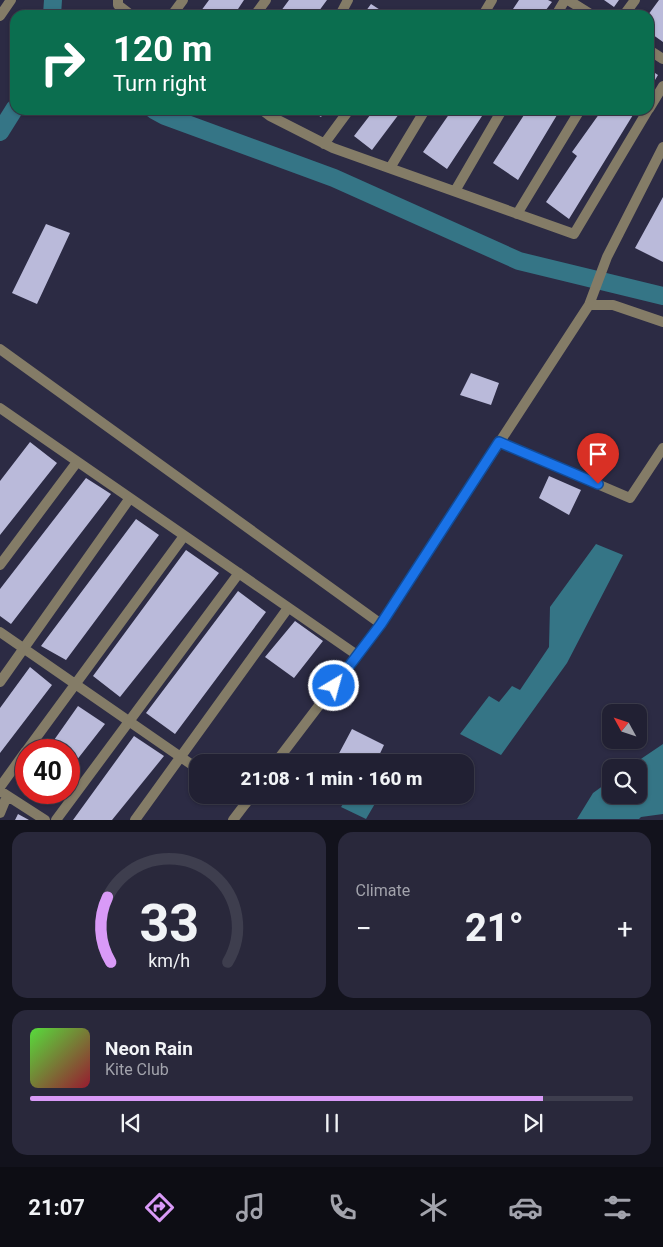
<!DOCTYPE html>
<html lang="en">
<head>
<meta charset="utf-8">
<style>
  :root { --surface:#212033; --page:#29283b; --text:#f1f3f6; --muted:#a2a3ac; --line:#3e3e4e; --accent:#d99af7 }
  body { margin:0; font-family:Roboto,sans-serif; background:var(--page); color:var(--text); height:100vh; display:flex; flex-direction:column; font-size:19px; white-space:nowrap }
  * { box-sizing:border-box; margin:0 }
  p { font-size:16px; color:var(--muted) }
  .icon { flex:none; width:28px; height:28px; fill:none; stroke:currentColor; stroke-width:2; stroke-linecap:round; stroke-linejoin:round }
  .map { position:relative; height:820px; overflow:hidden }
  .drawer { display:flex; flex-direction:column; gap:12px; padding:12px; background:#12121c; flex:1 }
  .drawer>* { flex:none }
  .hud { position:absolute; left:10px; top:10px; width:644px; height:105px; border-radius:15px; box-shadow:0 1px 4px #0004,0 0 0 1px var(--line); background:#0b6e4f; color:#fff; overflow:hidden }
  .needle { width:32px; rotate:310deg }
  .controls { position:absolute; left:602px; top:704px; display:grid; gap:10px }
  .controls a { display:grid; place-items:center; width:45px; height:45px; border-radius:10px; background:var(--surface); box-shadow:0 1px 4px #0004,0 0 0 1px var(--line); font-size:25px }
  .speed { position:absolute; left:15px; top:739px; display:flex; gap:10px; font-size:25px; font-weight:700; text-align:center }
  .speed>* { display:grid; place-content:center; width:65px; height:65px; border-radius:50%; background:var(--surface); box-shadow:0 1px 4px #0004,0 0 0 1px var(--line); line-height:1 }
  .speed .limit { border:8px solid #d22; background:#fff; color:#111 }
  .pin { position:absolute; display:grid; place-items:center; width:42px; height:42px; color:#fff; margin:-51px -21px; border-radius:50% 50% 50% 0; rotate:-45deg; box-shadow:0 0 5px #0007 }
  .pin .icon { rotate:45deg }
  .me { position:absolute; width:55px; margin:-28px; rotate:37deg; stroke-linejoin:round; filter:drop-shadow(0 0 4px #0008) }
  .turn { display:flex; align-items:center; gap:18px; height:105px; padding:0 20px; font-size:22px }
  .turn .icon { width:65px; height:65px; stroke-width:2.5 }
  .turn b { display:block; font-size:35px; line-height:42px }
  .big { font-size:38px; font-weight:800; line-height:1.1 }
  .drawer .card { flex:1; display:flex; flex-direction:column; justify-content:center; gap:8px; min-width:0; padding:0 18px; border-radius:15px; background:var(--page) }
  .drawer .dial { align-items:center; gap:0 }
  .dial svg { height:130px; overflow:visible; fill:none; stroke:var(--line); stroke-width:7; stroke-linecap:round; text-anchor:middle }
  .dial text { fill:var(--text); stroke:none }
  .song { display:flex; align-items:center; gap:15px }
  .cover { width:60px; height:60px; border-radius:8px; background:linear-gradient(135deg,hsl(110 70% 55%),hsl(350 70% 35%)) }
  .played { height:5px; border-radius:2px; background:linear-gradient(90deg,var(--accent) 85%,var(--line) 85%) }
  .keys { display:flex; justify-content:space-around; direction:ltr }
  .heat { display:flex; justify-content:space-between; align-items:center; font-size:28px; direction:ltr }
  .drawer .tiles { flex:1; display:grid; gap:12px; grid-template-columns:1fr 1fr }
  .card:last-child { grid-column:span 2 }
  .trip { position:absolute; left:189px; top:754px; width:285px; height:50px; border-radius:15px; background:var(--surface); box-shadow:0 1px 4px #0004,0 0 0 1px var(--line); font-weight:800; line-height:50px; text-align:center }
  .dock { display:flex; height:80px; justify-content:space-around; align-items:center; background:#0d0d14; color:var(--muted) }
  .dock .icon { width:35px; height:35px }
  .dock .selected { color:var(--accent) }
  .dock b { font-size:22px; color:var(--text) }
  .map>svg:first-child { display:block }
  .water { fill:#357586 }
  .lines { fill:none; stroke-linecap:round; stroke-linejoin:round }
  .canal { stroke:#357586; stroke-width:18 }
  .building { fill:#babada }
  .minor { stroke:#847c67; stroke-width:10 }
  .tertiary { stroke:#847c67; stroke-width:10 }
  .route-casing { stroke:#114b97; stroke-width:12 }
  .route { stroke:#1a73e8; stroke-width:9 }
</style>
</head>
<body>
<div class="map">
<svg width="663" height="820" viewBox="0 0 663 820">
  <rect width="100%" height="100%" fill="#2c2b44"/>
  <!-- water -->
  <path class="water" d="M596,544L623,555L567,663L501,755L460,734L489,696L499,702L512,686L520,690L549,647L550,607Z
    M663,744V814L641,817L639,819H577L593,793L611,780V795H639V768L629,767Z
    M349,795H380L366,819L341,807Z"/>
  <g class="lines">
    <!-- canal -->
    <path class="canal" d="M52,15L53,0
      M154,110L165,116L334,178L519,261L663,296
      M0,132L15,108"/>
  </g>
  <!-- building -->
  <path class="building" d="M209,0H244L234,15H198Z
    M289,0H327L316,15H278Z
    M519,0H548L552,2L542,15H509Z
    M604,0H619L614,7Z
    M659,0H663V42L649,32L648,15Z
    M371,4L388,15H363Z
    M649,69L658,75L649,90Z
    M309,110H326L321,117Z
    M374,110H402L372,150L354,136Z
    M452,110H486L447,169L423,152Z
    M519,110H560L518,180L493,163L524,115Z
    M602,110H636L569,219L546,202L577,156L572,152Z
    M663,197V262L635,248Z
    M46,224L70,233L37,304L12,293Z
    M471,373L499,383L491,405L460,395Z
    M30,442L57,463L0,535V481Z
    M549,476L581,490L569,515L539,498Z
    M86,478L111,494L11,624L0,616V589Z
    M136,519L159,535L66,660L41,646Z
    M186,550L219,573L120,697L93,676Z
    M238,591L266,612L175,734L146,713Z
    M295,621L323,641L294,678L265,657Z
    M30,667L52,685L0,753V708Z
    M78,706L105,724L69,770V750H47Z
    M352,729L384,745L376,762H345L336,759Z
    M134,736L164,756L112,820H73Z
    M18,814L29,820H15Z"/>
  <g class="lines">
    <!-- minor -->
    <path class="minor" d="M118,0V5L131,15
      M568,0L592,15
      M172,15L183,0
      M255,15L266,0
      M340,15L348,0
      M483,15L492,0
      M556,15L565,0
      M624,15L635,0
      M0,16L11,0
      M649,50L663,59
      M649,109L663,86
      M262,110L270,116L333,148L574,234L648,110
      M324,144L349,110
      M390,168L425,110
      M455,191L502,110
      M517,214L580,110
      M589,305H613L663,322
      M0,408L357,655
      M499,442L630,498L663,448
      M0,565L77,462
      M381,624L589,305L607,257L663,147
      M0,632L198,769
      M0,682L130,498
      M27,750L184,536
      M0,787L26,751
      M0,791L45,820
      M235,795L246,803
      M0,813L7,796
      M56,820L239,573
      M135,820L288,608"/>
    <!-- tertiary -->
    <path class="tertiary" d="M0,349L381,624L276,762
      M233,820L252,795"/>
  </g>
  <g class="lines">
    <!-- route casing -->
    <g class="route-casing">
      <path id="route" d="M334,686L381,624L499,442L598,484"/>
    </g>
    <!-- route -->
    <use href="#route" class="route"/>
  </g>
</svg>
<div class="controls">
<a><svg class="needle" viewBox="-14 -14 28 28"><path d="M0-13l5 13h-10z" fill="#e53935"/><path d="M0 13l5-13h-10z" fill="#a2a3ac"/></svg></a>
<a><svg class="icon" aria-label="search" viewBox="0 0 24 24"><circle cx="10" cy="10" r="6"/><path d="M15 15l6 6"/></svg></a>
</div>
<div class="speed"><div class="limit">40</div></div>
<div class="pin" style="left:598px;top:484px;background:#d93025"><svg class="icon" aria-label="arrive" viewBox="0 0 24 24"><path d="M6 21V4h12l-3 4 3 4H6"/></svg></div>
<svg class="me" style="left:334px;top:686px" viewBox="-20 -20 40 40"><circle r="17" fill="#1a73e8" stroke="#fff" stroke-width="3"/><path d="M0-11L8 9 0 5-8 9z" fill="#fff"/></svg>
<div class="trip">21:08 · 1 min · 160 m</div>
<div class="hud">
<div class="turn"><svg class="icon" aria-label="right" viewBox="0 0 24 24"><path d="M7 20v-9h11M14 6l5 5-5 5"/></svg><div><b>120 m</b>Turn right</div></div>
</div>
</div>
<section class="drawer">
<div class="tiles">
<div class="card dial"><svg viewBox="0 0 100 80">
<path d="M14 69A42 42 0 1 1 86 69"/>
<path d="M14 69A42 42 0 0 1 12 29" stroke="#d99af7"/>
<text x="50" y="56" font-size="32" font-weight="700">33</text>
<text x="50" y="72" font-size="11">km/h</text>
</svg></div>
<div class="card"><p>Climate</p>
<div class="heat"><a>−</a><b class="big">21°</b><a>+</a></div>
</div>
<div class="card">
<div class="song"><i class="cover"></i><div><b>Neon Rain</b><p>Kite Club</p></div></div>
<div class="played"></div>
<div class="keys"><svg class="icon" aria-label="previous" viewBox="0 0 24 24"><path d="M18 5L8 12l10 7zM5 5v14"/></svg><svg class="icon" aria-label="pause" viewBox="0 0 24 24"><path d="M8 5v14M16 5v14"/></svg><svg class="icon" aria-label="next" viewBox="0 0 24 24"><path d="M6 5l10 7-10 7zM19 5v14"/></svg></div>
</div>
</div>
</section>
<nav class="dock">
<b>21:07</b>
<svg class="icon selected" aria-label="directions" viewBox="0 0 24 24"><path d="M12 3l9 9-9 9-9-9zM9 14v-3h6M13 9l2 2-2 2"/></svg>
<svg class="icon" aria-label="music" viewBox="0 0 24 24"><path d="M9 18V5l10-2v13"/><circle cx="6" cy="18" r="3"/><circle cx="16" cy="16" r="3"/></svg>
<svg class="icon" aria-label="phone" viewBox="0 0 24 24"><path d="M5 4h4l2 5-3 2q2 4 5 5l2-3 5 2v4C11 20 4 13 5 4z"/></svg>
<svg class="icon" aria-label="climate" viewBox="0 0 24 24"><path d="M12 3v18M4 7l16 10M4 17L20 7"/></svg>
<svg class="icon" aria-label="car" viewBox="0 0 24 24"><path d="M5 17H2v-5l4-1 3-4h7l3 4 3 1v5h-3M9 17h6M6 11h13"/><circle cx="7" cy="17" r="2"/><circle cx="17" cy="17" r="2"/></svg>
<svg class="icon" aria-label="filters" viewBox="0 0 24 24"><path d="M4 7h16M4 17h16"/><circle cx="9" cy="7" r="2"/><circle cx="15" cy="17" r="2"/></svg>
</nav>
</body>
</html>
